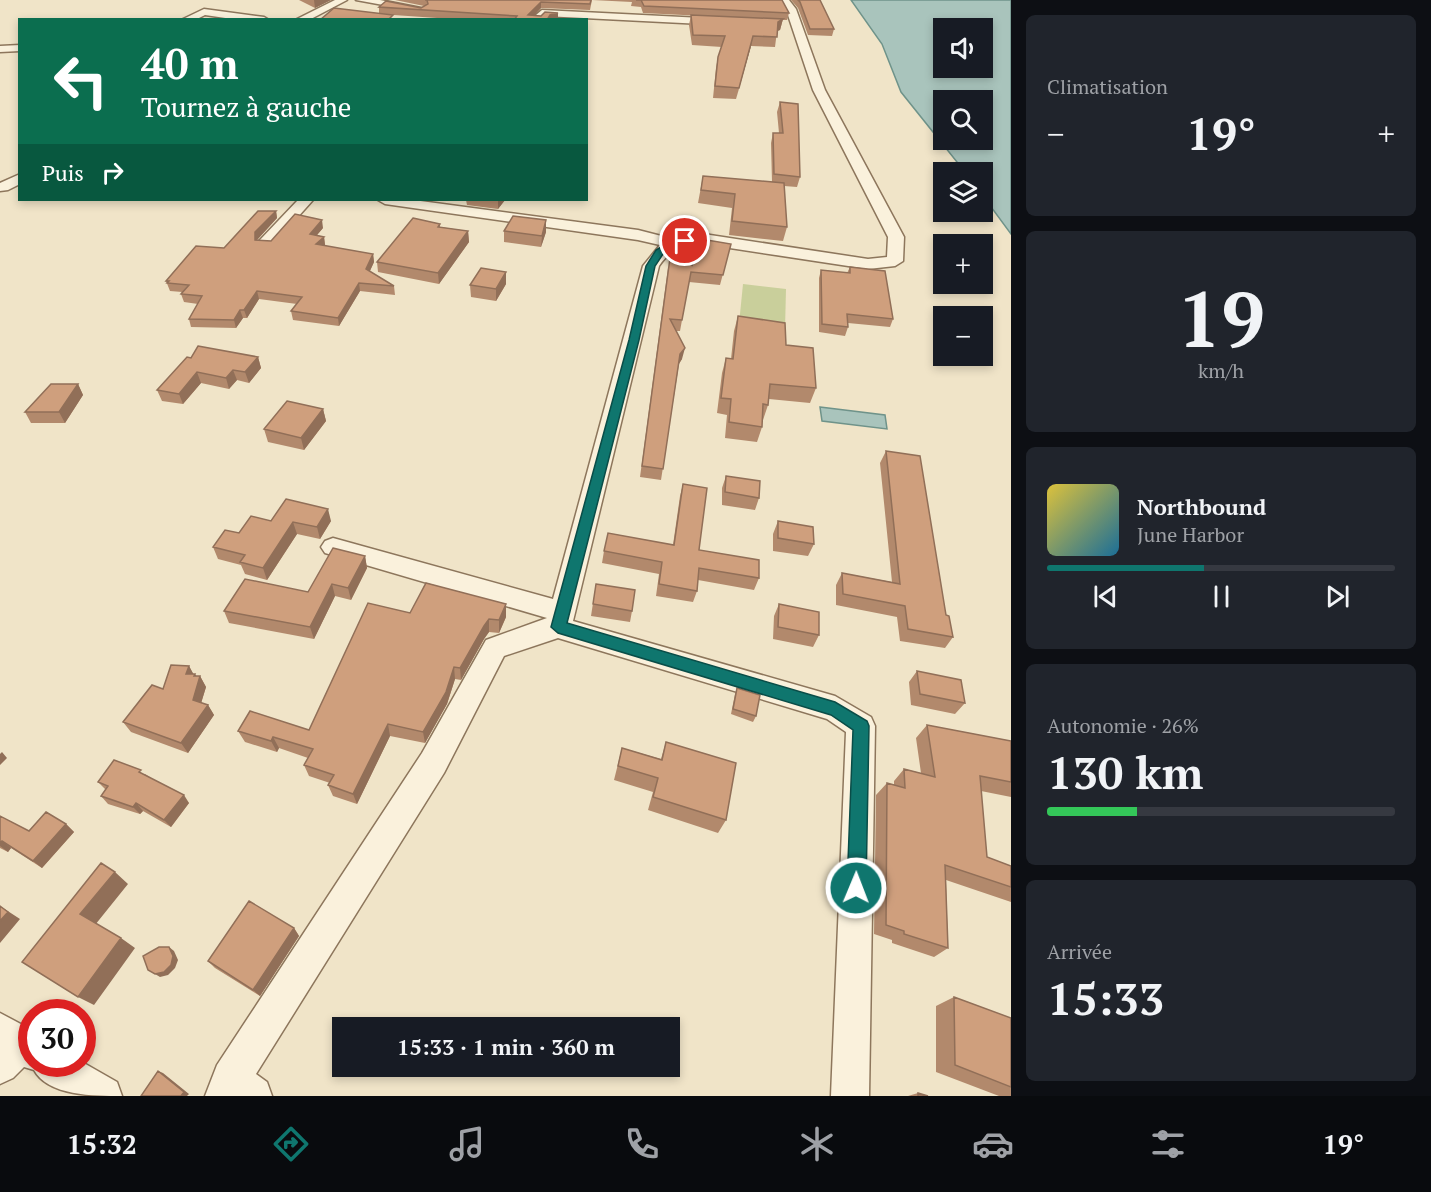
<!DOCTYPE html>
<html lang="fr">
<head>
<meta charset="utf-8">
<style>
  :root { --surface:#171b24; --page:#20242c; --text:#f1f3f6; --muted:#9ea1a6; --line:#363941; --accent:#0f766e }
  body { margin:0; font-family:"PT Serif",serif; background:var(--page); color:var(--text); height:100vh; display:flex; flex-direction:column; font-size:22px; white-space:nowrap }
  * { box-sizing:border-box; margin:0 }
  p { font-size:20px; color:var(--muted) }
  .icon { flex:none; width:33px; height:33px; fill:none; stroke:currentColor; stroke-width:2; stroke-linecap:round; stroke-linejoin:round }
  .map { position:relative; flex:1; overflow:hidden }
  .drawer { display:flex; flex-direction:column; gap:15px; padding:15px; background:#0d0f14; width:420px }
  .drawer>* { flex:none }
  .banner { position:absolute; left:18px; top:18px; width:570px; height:183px; border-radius:0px; box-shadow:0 3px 9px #0003; background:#0b6e4f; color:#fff; overflow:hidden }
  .controls { position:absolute; left:933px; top:18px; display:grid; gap:12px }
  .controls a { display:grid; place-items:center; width:60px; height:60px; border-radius:0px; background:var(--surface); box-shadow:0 3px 9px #0003; font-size:30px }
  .speed { position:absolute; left:18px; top:999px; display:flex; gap:12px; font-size:30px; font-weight:700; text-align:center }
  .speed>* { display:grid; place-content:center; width:78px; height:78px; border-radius:50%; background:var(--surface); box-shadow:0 3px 9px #0003; line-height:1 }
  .speed .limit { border:9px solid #d22; background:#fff; color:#111 }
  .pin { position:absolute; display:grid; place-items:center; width:51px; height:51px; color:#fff; margin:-26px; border:3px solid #fff; border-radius:50%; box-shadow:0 2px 6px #0007 }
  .me { position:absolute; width:66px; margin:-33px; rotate:1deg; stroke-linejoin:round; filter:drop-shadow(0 0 4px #0008) }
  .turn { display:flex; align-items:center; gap:21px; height:126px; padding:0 24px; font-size:27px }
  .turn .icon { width:78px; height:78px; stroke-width:2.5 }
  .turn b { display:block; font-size:42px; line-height:51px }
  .then { display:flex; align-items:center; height:57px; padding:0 24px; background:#0003; gap:12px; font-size:22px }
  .big { font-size:45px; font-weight:800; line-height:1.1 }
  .drawer .widget { flex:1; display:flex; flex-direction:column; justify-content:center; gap:9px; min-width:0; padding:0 21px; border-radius:9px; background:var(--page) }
  .drawer .dial { align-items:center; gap:0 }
  .dial b { font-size:78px; line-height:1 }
  .song { display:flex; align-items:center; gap:18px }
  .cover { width:72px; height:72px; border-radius:9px; background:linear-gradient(135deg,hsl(50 70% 55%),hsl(200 70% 35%)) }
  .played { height:6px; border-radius:3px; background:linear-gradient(90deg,var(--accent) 45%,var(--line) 45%) }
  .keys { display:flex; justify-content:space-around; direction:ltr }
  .heat { display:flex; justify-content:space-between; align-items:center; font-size:33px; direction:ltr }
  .charge { height:9px; border-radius:4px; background:linear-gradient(90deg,#34c759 26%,var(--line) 0) }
  .trip { position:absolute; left:332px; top:1017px; width:348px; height:60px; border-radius:0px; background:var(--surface); box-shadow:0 3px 9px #0003; font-weight:800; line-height:60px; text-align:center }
  .tab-bar { display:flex; height:96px; justify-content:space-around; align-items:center; background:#090b0e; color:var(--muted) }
  .tab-bar .icon { width:42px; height:42px }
  .tab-bar .active { color:var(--accent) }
  .tab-bar b { font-size:27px; color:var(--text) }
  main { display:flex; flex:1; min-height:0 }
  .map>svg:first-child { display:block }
  .green { fill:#c9cf9b }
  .water { fill:#a9c4bc; stroke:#6f938a; stroke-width:1.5; fill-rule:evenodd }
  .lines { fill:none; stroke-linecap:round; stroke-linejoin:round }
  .minor-casing { stroke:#8d765c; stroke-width:3 }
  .minor { fill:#faf1dc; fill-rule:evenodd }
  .wall { fill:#b2896c }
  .shaded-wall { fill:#916f58 }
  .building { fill:#cf9f7d; stroke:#916f58; stroke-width:1.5 }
  .route { fill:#0f766e; stroke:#0a4d48; stroke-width:1.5 }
</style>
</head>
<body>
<main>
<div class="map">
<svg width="1011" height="1096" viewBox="0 0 1011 1096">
  <rect width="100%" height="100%" fill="#f0e4c8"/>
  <!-- green -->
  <path class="green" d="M743,284L786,289L785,330L739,324Z"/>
  <!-- water -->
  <path class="water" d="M851,0H1011V234L983,196L982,172H965L901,92L882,44ZM982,28V68H944V28ZM982,100V140H944V100Z
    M820,407L885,415L887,429L822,421Z"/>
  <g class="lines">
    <!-- minor casing -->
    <g class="minor-casing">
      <path id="minor" d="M335,0H347L309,20H295Z
        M356,0H380L421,8L416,11Z
        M779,0H789L796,9L825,90L904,237L903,261L895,266L868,269L697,243C680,247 669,251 659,266L573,621L835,696L871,717L875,726L869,1096H831L846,732L827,719L558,638L504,656L444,773L256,1074L267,1082L272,1096H205L217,1065L422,753L486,640L547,618L325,553L321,547L325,541L333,538L553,599L643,266L660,245L638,240L385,204L378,200H413L638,230L673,239L697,233L868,259L887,257L888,237L813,90L786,9Z
        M204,9L264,17L269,20H239L205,15L195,20H181Z
        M542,10L722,19L727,22L722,25L544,16L541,20H530Z
        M20,45V51L0,52V46Z
        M20,174V184L8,190L0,191V183Z
        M298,200H313L271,247H259L257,244L259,241Z
        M0,1013L32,1030V1064L82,1062L117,1082L122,1096C94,1096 48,1096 34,1070L24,1067L13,1078L0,1084Z"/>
    </g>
    <!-- minor -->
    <use href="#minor" class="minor"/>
  </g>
  <!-- wall -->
  <path class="wall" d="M299,0H331L315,8Z
    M395,0H782L789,13L787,20L643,13L641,7L631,6L632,2L592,0L590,10L541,8L534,15L558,20H466L379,14V7L421,8L424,6Z
    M791,0H820L834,29L832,36L808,35L798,8Z
    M691,15L783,19L780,30L777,31L775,47L751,46L736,99L713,98L716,68L718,57L722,47L692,45L689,25Z
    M780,102L800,177L797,187L784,186L787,227L783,241L729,235L732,208L698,203L703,176L772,182L771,143L773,133H779L777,112Z
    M466,200H505L498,209L467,205Z
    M276,211L277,218L257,240L271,241L323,228L317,235L324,237L325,245L324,246L373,254L374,262L370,271L394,286L395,295L360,291L339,326L293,320L291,311L297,304L259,299L247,318H243L236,328L191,327L189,319L198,304L184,302L181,294L182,292L170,291L166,281L224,248Z
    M546,220V232L541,247L504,242V231Z
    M440,224V227L468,231L469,242L439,284L378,272L377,262Z
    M731,244L720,285L689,282L680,331H675L682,359L679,364L661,480L640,477L668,268L692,266Z
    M850,267L893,319L890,327L848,323V327L845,336L819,332V278L821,270L847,273Z
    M506,284L496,301L471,297L470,285Z
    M738,316L786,345L816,388L810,403L769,399L768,405L763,420H762V427L757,442L725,438L727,415L717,413L722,373L726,358L731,359L734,331Z
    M258,357L261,368L249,383L237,380L229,389L201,383L183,404L162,401L157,390L191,358Z
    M78,384L83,395L65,423H31L25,412Z
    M323,409L326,421L304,450L268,442L264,429Z
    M886,451L953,637L945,648L900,641L897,617L836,605V585L842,573L892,582L880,463Z
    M726,476L759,498L755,510L722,505V488Z
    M683,484L699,550L759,578L754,590L698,580L697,591L693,602L656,596L659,574L602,563L604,551L673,545L680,496Z
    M271,521H331L320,539L297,534L267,580L245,574L241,565L218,559L213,547L239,533Z
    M778,521L814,544L808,556L773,551V534Z
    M365,556L367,568L351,600L335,596L314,639L229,623L224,611L308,592Z
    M596,584L632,611L630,622L591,616Z
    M779,604L819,635L813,647L773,639L774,616Z
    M410,613L506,617L499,633L489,632L484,639L461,680L455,679L447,704L425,743L390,736L357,804L333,796L328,785L330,783L309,776L304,765L308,758L279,748L277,752L245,742L238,731L309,730Z
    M189,666L193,674L196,676H200L206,687L201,703L208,705L214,715L188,753L131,732L123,722Z
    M917,671L965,703L955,714L911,705L909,682Z
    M737,688L756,716L753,722L731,714L735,694Z
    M927,725L1011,741V797L981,791L987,857L1011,866V902L946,880L948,948L934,957L892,943V940L874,934L876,795L887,783L894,785V781L904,769L921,773L916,738Z
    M666,742L726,820L718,833L648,810L653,792L614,780L622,748L661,759Z
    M145,774L189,803L171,827L143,811L140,814L108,804L101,796L106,790L98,782Z
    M0,816L29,831L66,824L74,832L42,868L11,848L8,852L0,848Z
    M294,928L299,936L260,996L215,968L208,961Z
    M954,997L1011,1018V1096H999L936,1072V1006Z
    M918,1093L928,1096H908Z"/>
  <!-- shaded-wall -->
  <path class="shaded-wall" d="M314,0H331L315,8Z
    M541,2V8L530,20L528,15Z
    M558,13V20H547L550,15Z
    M783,19L780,30L775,32L778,22Z
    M753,36L751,46L736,99L739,88Z
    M498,200H505L498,209Z
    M276,211L277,218L257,240V248L255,240V232Z
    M322,220L323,228L311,242L310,234Z
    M546,220V232L541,247L542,236Z
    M468,231L469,242L439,284L438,273Z
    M324,237L325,245L318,252L316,244Z
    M373,254L374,262L367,277L366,269Z
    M506,272V284L496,301V289Z
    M359,283L360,291L339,326L338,318Z
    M257,291L259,299L247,318L244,310Z
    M240,310L243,318L236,328L234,320Z
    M685,348L682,359L678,365L680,354Z
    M258,357L261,368L249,383L245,372Z
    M233,370L237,380L229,389L226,378Z
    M197,372L201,383L183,404L179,394Z
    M78,384L83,395L65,423L59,412Z
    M323,409L326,421L304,450L301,438Z
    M328,509L331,521L320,539L317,527Z
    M293,522L297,534L267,580L263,568Z
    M365,556L367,568L351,600L348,588Z
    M332,584L335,596L314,639L310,627Z
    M506,604V617L499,633V620Z
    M489,619V632L484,639L461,680L460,668L484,626Z
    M189,666L194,675L195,674L199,680L200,676L206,687L199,710L193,700L186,674Z
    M454,667L455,679L447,704L425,743L423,732Z
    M208,705L214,715L188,753L181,743Z
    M388,724L390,736L357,804L353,794Z
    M273,737L279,748L277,752L271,741Z
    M2,752L7,758L0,765V754Z
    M184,795L189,803L171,827L164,820Z
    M136,803L143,811L140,814L133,807Z
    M66,824L74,832L42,868L33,861Z
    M2,841L11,848L8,852L0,846V843Z
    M115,872L128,884L95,925L80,914Z
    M0,906L20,919L0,943Z
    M294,928L299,936L260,996L253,990Z
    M121,938L135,948L94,1005L78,997Z
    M169,947L174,951L178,960L175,968L168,975L160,977L155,974Z
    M158,1071L163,1073L189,1094L187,1096H181Z"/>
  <!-- building -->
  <path class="building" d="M425,0H591L590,4L541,2L528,15L541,16L545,12L558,13L550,15L547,20H514L517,16L379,7L386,1L421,8L428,4L427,0Z
    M636,0H782L789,13L644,6L641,0Z
    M798,0H820L834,29H810L800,2Z
    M334,8L393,15L388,20H320Z
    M691,15L783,19L778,22L777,37L753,36L739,88L715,86L718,57L725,36L693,35Z
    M780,102L798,104L800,177L774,174L773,133H783Z
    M703,176L784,183L787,227L732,221L735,194L701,190Z
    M258,211H276L255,232V240L271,241L295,214L322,220L310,234L324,237L316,244L373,254L366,269L394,286L359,283L338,318L291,311L302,297L257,291L244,310H240L234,320L189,319L202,296L181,294L189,285L167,283L169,281H166L196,246L224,248Z
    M513,216L546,220L542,236L504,231Z
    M413,218L440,224L438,227L468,231L438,273L377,262Z
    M701,239L731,244L723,275L691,272L682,320L670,319L685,348L680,354L663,469L642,466L670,258L693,260L692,266Z
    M850,267L885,271L893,319L847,314L848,327L822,324L821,270L850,273Z
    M481,268L506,272L496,289L470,285Z
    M738,316L785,323L786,345L813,348L816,388L770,384L768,405L763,404L762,427L729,422L731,399L721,398L726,358L733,359Z
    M198,346L258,357L245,372L233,370L226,378L197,372L179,394L157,390L187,357L191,358Z
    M51,384H78L59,412H25Z
    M287,401L323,409L301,438L264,429Z
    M886,451L920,456L946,615L949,616L953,637L908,629L905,606L843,594L842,573L900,584Z
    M726,476L760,481L759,498L725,492Z
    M683,484L707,488L699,550L759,560V578L699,568L697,591L659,584L662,562L604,551L608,533L674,545Z
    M286,499L328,509L317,527L293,522L263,568L240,562L245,555L213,547L225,530L239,533L251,516L271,521Z
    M778,521L813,527L814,544L778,538Z
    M333,548L365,556L348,588L332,584L310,627L224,611L245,579L308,592Z
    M426,583L506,604L499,620L489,619L484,626L460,668L454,667L446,692L423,732L388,724L353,794L328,785L334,775L304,765L313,749L273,737L271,741L238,731L250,711L309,730L368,603L410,613Z
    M596,584L635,590L632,611L593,604Z
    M779,604L819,612V635L778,627Z
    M171,665L189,666L186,674H195L194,676H200L193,700L208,705L181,743L123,722L152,685L163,689Z
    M917,671L961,680L965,703L920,694Z
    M737,688L760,695L756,716L733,709Z
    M927,725L1011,741V782L980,776L987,857L1011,866V887L945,865L948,948L904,934V931L886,925L887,783L905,788L904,769L935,777Z
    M666,742L736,763L726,820L653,797L658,778L618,766L622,748L662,760Z
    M114,760L141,770L139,772L184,795L164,820L136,803L133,807L101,796L108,786L98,782Z
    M46,812L66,824L33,861L2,841L0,843V816L29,831Z
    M101,863L115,872L80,914L121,938L78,997L22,962Z
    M249,901L294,928L253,990L208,961Z
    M0,906L8,912L0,921Z
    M159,947H169L173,956L171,965L164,972L155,974L148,970L143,956Z
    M954,997L1011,1018V1087L955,1065Z
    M158,1071L184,1092L181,1096H141Z
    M918,1093L928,1096H918Z"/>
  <!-- route -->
  <path class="route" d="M685,238L690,241L688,243L676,246L663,254L655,266L639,340L567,623L835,702L867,721L869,726L866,888L863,895L856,898L850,895L847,888L853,730L831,715L558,633L551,627L629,340L646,266L656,250L669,242Z"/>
</svg>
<div class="controls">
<a><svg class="icon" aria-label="sound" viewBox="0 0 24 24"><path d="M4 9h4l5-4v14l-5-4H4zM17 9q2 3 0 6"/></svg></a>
<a><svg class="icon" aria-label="search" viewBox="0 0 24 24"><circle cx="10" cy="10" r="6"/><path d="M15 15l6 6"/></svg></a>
<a><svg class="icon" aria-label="layers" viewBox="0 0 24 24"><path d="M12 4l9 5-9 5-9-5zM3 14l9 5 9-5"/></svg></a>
<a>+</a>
<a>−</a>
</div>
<div class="speed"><div class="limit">30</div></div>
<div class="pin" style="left:685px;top:241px;background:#d93025"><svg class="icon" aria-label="arrive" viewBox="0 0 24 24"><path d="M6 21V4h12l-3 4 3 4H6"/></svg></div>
<svg class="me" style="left:856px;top:888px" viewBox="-20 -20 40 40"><circle r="17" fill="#0f766e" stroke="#fff" stroke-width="3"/><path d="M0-11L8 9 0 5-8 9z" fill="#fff"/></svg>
<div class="trip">15:33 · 1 min · 360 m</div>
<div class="banner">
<div class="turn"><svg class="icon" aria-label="left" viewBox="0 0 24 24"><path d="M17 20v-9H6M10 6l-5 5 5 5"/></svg><div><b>40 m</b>Tournez à gauche</div></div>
<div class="then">Puis<svg class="icon" aria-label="right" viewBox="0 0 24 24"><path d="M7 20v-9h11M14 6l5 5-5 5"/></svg></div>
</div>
</div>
<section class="drawer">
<div class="widget"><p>Climatisation</p>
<div class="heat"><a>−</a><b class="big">19°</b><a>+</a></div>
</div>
<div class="widget dial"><b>19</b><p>km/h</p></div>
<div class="widget">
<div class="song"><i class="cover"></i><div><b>Northbound</b><p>June Harbor</p></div></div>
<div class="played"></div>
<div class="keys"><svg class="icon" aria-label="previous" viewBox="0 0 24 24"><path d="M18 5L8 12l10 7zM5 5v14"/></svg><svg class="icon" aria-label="pause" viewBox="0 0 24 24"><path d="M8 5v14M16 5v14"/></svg><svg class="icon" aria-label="next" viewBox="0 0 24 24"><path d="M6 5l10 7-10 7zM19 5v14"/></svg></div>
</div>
<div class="widget"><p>Autonomie · 26%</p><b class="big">130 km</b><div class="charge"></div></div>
<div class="widget"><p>Arrivée</p><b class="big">15:33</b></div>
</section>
</main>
<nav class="tab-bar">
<b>15:32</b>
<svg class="icon active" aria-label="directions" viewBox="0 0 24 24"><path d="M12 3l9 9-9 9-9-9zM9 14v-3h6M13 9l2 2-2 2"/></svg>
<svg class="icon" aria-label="music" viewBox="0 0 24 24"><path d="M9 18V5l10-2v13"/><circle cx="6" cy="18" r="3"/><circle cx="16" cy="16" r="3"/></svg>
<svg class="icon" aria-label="phone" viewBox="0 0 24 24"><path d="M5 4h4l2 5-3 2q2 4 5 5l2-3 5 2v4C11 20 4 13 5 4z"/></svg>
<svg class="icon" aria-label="climate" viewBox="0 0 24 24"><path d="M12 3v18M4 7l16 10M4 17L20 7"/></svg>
<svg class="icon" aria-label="car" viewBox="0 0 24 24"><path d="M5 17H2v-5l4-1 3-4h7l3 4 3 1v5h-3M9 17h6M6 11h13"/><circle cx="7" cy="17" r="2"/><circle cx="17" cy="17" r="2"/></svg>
<svg class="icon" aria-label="filters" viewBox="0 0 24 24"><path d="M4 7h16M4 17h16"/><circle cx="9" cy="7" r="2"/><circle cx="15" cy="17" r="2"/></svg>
<b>19°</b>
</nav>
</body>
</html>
